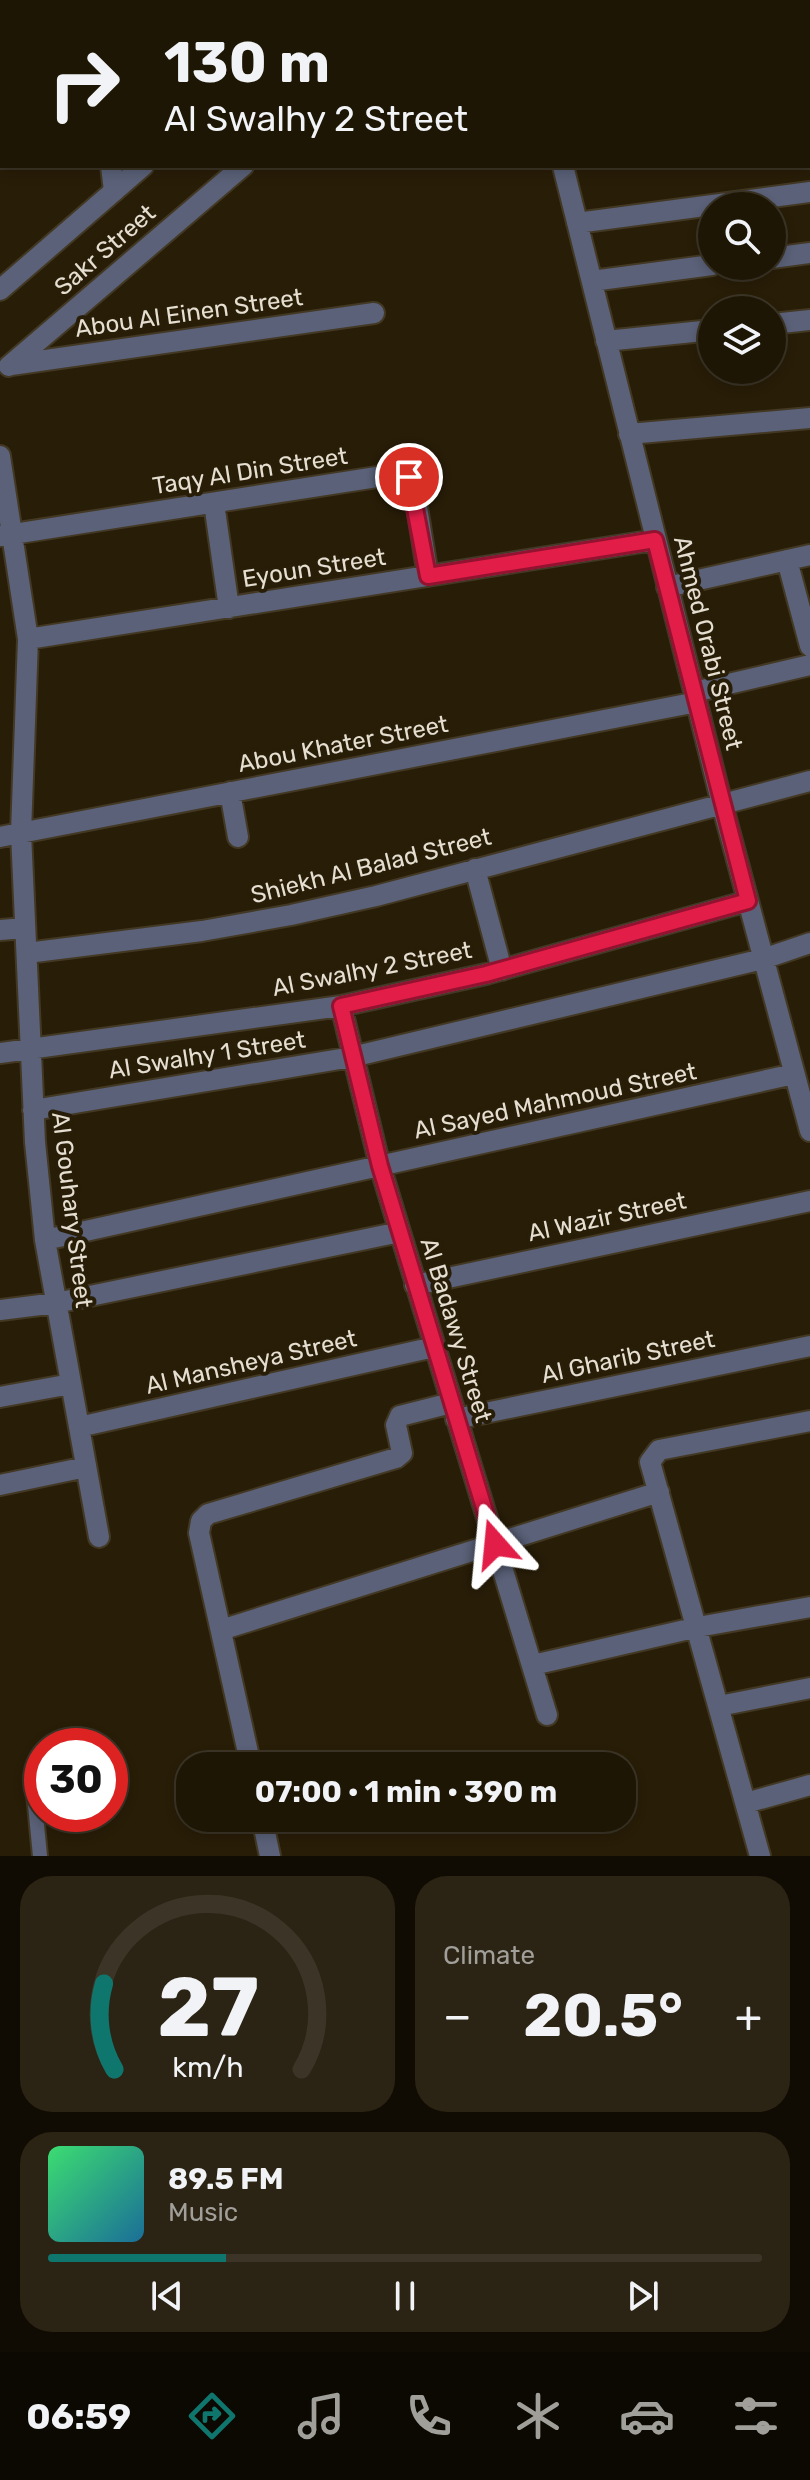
<!DOCTYPE html>
<html lang="en">
<head>
<meta charset="utf-8">
<style>
  :root { --surface:#1e1605; --page:#2b2313; --text:#f1f3f6; --muted:#a19f9a; --line:#3c3527; --accent:#0f766e }
  body { margin:0; font-family:Rubik,sans-serif; background:var(--page); color:var(--text); height:100vh; display:flex; flex-direction:column; font-size:30px; white-space:nowrap }
  * { box-sizing:border-box; margin:0 }
  p { font-size:26px; color:var(--muted) }
  .icon { flex:none; width:44px; height:44px; fill:none; stroke:currentColor; stroke-width:2; stroke-linecap:round; stroke-linejoin:round }
  .map { position:relative; height:1856px; overflow:hidden }
  .details { display:flex; flex-direction:column; gap:20px; padding:20px; background:#100c03; flex:1 }
  .details>* { flex:none }
  .top-card { position:absolute; left:0px; top:0px; width:810px; height:168px; box-shadow:0 4px 12px #0003,0 0 0 2px var(--line); background:#1e1605; color:var(--text); overflow:hidden }
  .buttons { position:absolute; left:698px; top:192px; display:grid; gap:16px }
  .buttons a { display:grid; place-items:center; width:88px; height:88px; border-radius:50%; background:var(--surface); box-shadow:0 4px 12px #0003,0 0 0 2px var(--line); font-size:40px }
  .speed { position:absolute; left:24px; top:1728px; display:flex; gap:16px; font-size:40px; font-weight:700; text-align:center }
  .speed>* { display:grid; place-content:center; width:104px; height:104px; border-radius:50%; background:var(--surface); box-shadow:0 4px 12px #0003,0 0 0 2px var(--line); line-height:1 }
  .speed .limit { border:12px solid #d22; background:#fff; color:#111 }
  .pin { position:absolute; display:grid; place-items:center; width:68px; height:68px; color:#fff; margin:-34px; border:4px solid #fff; border-radius:50%; box-shadow:0 2px 8px #0007 }
  .me { position:absolute; width:88px; margin:-44px; rotate:342deg; stroke-linejoin:round; filter:drop-shadow(0 0 6px #0008) }
  .turn { display:flex; align-items:center; gap:28px; height:168px; padding:0 32px; font-size:36px }
  .turn .icon { width:104px; height:104px; stroke-width:2.5 }
  .turn b { display:block; font-size:56px; line-height:68px }
  .big { font-size:60px; font-weight:700; line-height:1.1 }
  .details .card { flex:1; display:flex; flex-direction:column; justify-content:center; gap:12px; min-width:0; padding:0 28px; border-radius:32px; background:var(--page) }
  .details .dial { align-items:center; gap:0 }
  .dial svg { height:208px; overflow:visible; fill:none; stroke:var(--line); stroke-width:7; stroke-linecap:round; text-anchor:middle }
  .dial text { fill:var(--text); stroke:none }
  .song { display:flex; align-items:center; gap:24px }
  .cover { width:96px; height:96px; border-radius:12px; background:linear-gradient(135deg,hsl(140 70% 55%),hsl(200 70% 35%)) }
  .played { height:8px; border-radius:4px; background:linear-gradient(90deg,var(--accent) 25%,var(--line) 25%) }
  .keys { display:flex; justify-content:space-around; direction:ltr }
  .heat { display:flex; justify-content:space-between; align-items:center; font-size:44px; direction:ltr }
  .details .tiles { flex:1; display:grid; gap:20px; grid-template-columns:1fr 1fr }
  .card:last-child { grid-column:span 2 }
  .trip { position:absolute; left:176px; top:1752px; width:460px; height:80px; border-radius:32px; background:var(--surface); box-shadow:0 4px 12px #0003,0 0 0 2px var(--line); font-weight:700; line-height:80px; text-align:center }
  .dock { display:flex; height:128px; justify-content:space-around; align-items:center; background:#0c0902; color:var(--muted) }
  .dock .icon { width:56px; height:56px }
  .dock .selected { color:var(--accent) }
  .dock b { font-size:36px; color:var(--text) }
  .map>svg:first-child { display:block }
  .lines { fill:none; stroke-linecap:round; stroke-linejoin:round }
  .service-casing { stroke:#423823; stroke-width:18 }
  .minor-casing { stroke:#423823; stroke-width:24 }
  .tertiary-casing { stroke:#423823; stroke-width:24 }
  .service { stroke:#5a6178; stroke-width:14 }
  .minor { stroke:#5a6178; stroke-width:20 }
  .tertiary { stroke:#5a6178; stroke-width:20 }
  .route-casing { stroke:#92132f; stroke-width:20 }
  .route { stroke:#e11d48; stroke-width:14 }
  .labels { text-anchor:middle; stroke-width:8; stroke-linejoin:round; paint-order:stroke }
  .street-label { font-size:24px; fill:#e5ded1; stroke:#281d07 }
</style>
</head>
<body>
<div class="map">
<svg width="810" height="1856" viewBox="0 0 810 1856">
  <rect width="100%" height="100%" fill="#281d07"/>
  <g class="lines">
    <!-- service casing -->
    <g class="service-casing">
      <path id="service" d="M110,1768H112
        M40,1856L34,1794L42,1780"/>
    </g>
    <!-- minor casing -->
    <g class="minor-casing">
      <path id="minor" d="M152,0L153,2
        M522,0V2
        M619,0V2
        M433,2L436,0
        M808,3H810
        M0,46H2
        M808,94H810
        M111,166L114,191
        M563,166L722,804L810,1131
        M577,223L810,192
        M772,258L810,253
        M592,281L712,265
        M772,324L810,320
        M606,341L712,330
        M11,365L374,313
        M9,366L243,166
        M629,434L810,418
        M0,456L28,639L21,833L35,1142L45,1240L99,1537
        M214,503L229,608
        M0,536L396,474L409,477L413,482L428,576
        M787,560L810,646
        M667,587L810,555
        M28,639L655,540
        M694,692L810,665
        M230,792L238,837
        M0,837L697,702
        M475,869L502,970
        M0,930L25,928
        M27,953L202,931L291,915L376,896L810,781
        M341,1006L380,1166L547,1715
        M0,1053L341,1006L486,974L748,901
        M33,1110L352,1057L763,959L810,943
        M45,1240L794,1074
        M415,1285L810,1201
        M0,1310L56,1303L400,1232
        M0,1397L71,1384
        M456,1419L810,1346
        M79,1427L434,1347
        M0,1485L86,1467
        M221,1630L659,1492
        M533,1665L698,1627L810,1607
        M719,1706L810,1688
        M251,1766L199,1533L201,1521L208,1514L396,1458L402,1453L396,1425L400,1416L451,1403
        M746,1803L810,1785
        M262,1818L270,1856
        M760,1856L650,1462L659,1450L810,1421"/>
    </g>
    <!-- tertiary casing -->
    <g class="tertiary-casing">
      <path id="tertiary" d="M331,2L334,0
        M0,290L143,166"/>
    </g>
    <!-- service -->
    <use href="#service" class="service"/>
    <!-- minor -->
    <use href="#minor" class="minor"/>
    <!-- tertiary -->
    <use href="#tertiary" class="tertiary"/>
  </g>
  <g class="lines">
    <!-- route casing -->
    <g class="route-casing">
      <path id="route" d="M409,477L428,576L655,540L748,901L486,974L341,1006L380,1166L495,1544"/>
    </g>
    <!-- route -->
    <use href="#route" class="route"/>
  </g>
  <g class="labels">
    <!-- street labels -->
    <g class="street-label">
      <text transform="translate(105 250) rotate(-41)" y="8">Sakr Street</text>
      <text transform="translate(189 313) rotate(-8)" y="8">Abou Al Einen Street</text>
      <text transform="translate(250 471) rotate(-9)" y="8">Taqy Al Din Street</text>
      <text transform="translate(314 568) rotate(-9)" y="8">Eyoun Street</text>
      <text transform="translate(708 643) rotate(76)" y="8">Ahmed Orabi Street</text>
      <text transform="translate(343 744) rotate(-11)" y="8">Abou Khater Street</text>
      <text transform="translate(371 866) rotate(-14)" y="8">Shiekh Al Balad Street</text>
      <text transform="translate(372 969) rotate(-11)" y="8">Al Swalhy 2 Street</text>
      <text transform="translate(207 1055) rotate(-9)" y="8">Al Swalhy 1 Street</text>
      <text transform="translate(555 1101) rotate(-12)" y="8">Al Sayed Mahmoud Street</text>
      <text transform="translate(72 1210) rotate(83)" y="8">Al Gouhary Street</text>
      <text transform="translate(607 1217) rotate(-12)" y="8">Al Wazir Street</text>
      <text transform="translate(456 1330) rotate(73)" y="8">Al Badawy Street</text>
      <text transform="translate(628 1357) rotate(-12)" y="8">Al Gharib Street</text>
      <text transform="translate(251 1362) rotate(-13)" y="8">Al Mansheya Street</text>
    </g>
  </g>
</svg>
<div class="buttons">
<a><svg class="icon" aria-label="search" viewBox="0 0 24 24"><circle cx="10" cy="10" r="6"/><path d="M15 15l6 6"/></svg></a>
<a><svg class="icon" aria-label="layers" viewBox="0 0 24 24"><path d="M12 4l9 5-9 5-9-5zM3 14l9 5 9-5"/></svg></a>
</div>
<div class="speed"><div class="limit">30</div></div>
<div class="pin" style="left:409px;top:477px;background:#d93025"><svg class="icon" aria-label="arrive" viewBox="0 0 24 24"><path d="M6 21V4h12l-3 4 3 4H6"/></svg></div>
<svg class="me" style="left:495px;top:1544px" viewBox="-20 -20 40 40"><path d="M0-17L14 15 0 8-14 15z" fill="#e11d48" stroke="#fff" stroke-width="4"/></svg>
<div class="trip">07:00 · 1 min · 390 m</div>
<div class="top-card">
<div class="turn"><svg class="icon" aria-label="right" viewBox="0 0 24 24"><path d="M7 20v-9h11M14 6l5 5-5 5"/></svg><div><b>130 m</b>Al Swalhy 2 Street</div></div>
</div>
</div>
<section class="details">
<div class="tiles">
<div class="card dial"><svg viewBox="0 0 100 80">
<path d="M14 69A42 42 0 1 1 86 69"/>
<path d="M14 69A42 42 0 0 1 10 36" stroke="#0f766e"/>
<text x="50" y="56" font-size="32" font-weight="700">27</text>
<text x="50" y="72" font-size="11">km/h</text>
</svg></div>
<div class="card"><p>Climate</p>
<div class="heat"><a>−</a><b class="big">20.5°</b><a>+</a></div>
</div>
<div class="card">
<div class="song"><i class="cover"></i><div><b>89.5 FM</b><p>Music</p></div></div>
<div class="played"></div>
<div class="keys"><svg class="icon" aria-label="previous" viewBox="0 0 24 24"><path d="M18 5L8 12l10 7zM5 5v14"/></svg><svg class="icon" aria-label="pause" viewBox="0 0 24 24"><path d="M8 5v14M16 5v14"/></svg><svg class="icon" aria-label="next" viewBox="0 0 24 24"><path d="M6 5l10 7-10 7zM19 5v14"/></svg></div>
</div>
</div>
</section>
<nav class="dock">
<b>06:59</b>
<svg class="icon selected" aria-label="directions" viewBox="0 0 24 24"><path d="M12 3l9 9-9 9-9-9zM9 14v-3h6M13 9l2 2-2 2"/></svg>
<svg class="icon" aria-label="music" viewBox="0 0 24 24"><path d="M9 18V5l10-2v13"/><circle cx="6" cy="18" r="3"/><circle cx="16" cy="16" r="3"/></svg>
<svg class="icon" aria-label="phone" viewBox="0 0 24 24"><path d="M5 4h4l2 5-3 2q2 4 5 5l2-3 5 2v4C11 20 4 13 5 4z"/></svg>
<svg class="icon" aria-label="climate" viewBox="0 0 24 24"><path d="M12 3v18M4 7l16 10M4 17L20 7"/></svg>
<svg class="icon" aria-label="car" viewBox="0 0 24 24"><path d="M5 17H2v-5l4-1 3-4h7l3 4 3 1v5h-3M9 17h6M6 11h13"/><circle cx="7" cy="17" r="2"/><circle cx="17" cy="17" r="2"/></svg>
<svg class="icon" aria-label="filters" viewBox="0 0 24 24"><path d="M4 7h16M4 17h16"/><circle cx="9" cy="7" r="2"/><circle cx="15" cy="17" r="2"/></svg>
</nav>
</body>
</html>
